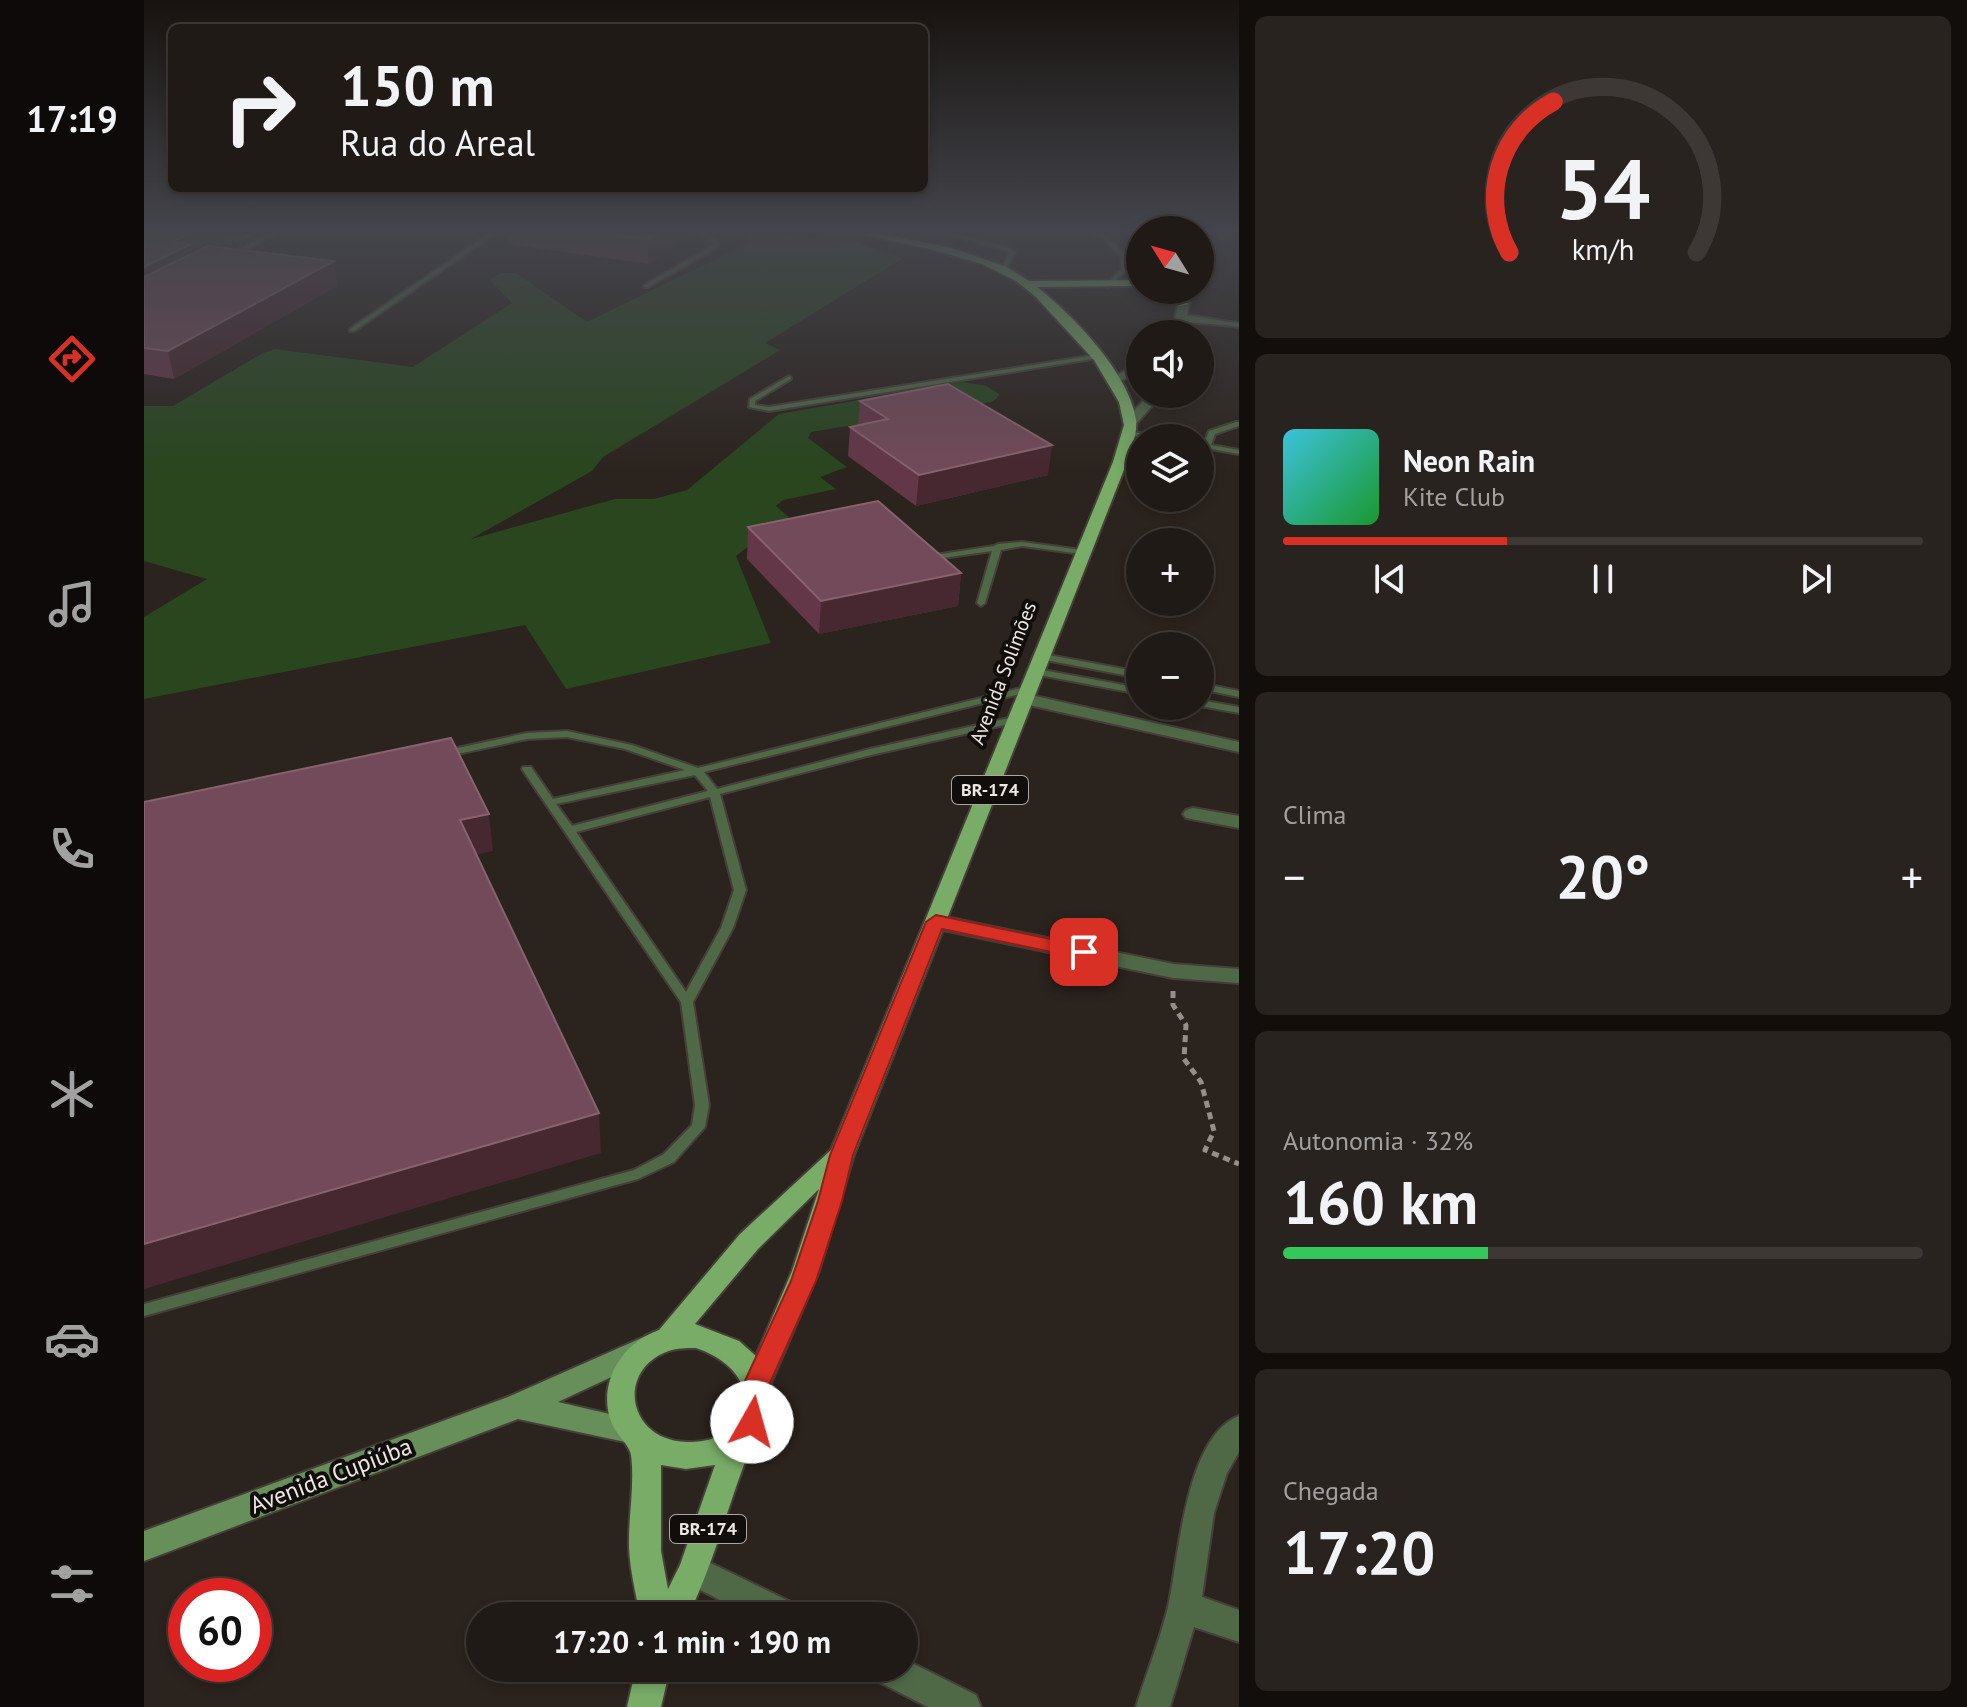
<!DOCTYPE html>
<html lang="pt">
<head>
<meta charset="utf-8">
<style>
  :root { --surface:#201a16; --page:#28231f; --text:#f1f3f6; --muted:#a2a1a1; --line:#3d3835; --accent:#d93025 }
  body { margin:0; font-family:"PT Sans",sans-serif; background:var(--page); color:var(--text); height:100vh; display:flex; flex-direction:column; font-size:30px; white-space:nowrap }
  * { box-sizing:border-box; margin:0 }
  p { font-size:26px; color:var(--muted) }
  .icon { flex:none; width:44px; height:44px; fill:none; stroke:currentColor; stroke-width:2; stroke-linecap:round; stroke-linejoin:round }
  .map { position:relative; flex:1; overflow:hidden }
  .drawer { display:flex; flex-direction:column; gap:16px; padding:16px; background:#120e0c; width:728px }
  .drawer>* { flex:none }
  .guide { position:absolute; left:24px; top:24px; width:760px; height:168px; border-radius:12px; box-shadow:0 4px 12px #0003,0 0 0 2px var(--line); background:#201a16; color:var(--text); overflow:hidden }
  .needle { width:52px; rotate:307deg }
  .controls { position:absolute; left:982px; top:216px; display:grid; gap:16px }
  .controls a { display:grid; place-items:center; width:88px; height:88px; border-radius:50%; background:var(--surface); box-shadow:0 4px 12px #0003,0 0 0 2px var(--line); font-size:40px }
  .speed { position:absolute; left:24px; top:1578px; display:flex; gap:16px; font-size:40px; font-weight:700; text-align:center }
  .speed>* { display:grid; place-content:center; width:104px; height:104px; border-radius:50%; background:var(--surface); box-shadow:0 4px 12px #0003,0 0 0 2px var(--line); line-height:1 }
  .speed .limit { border:12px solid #d22; background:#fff; color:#111 }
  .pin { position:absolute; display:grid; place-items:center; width:68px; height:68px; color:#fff; margin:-34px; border-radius:16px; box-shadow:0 4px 12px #0006 }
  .me { position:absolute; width:88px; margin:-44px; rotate:7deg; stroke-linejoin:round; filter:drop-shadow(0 0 6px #0008) }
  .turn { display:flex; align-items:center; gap:28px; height:168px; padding:0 40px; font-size:36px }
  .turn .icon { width:104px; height:104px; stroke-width:2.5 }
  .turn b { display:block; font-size:56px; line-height:68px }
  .big { font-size:60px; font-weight:700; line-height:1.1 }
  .drawer .widget { flex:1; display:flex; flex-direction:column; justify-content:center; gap:12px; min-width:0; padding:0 28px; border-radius:12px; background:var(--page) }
  .drawer .dial { align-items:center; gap:0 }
  .dial svg { height:208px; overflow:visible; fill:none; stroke:var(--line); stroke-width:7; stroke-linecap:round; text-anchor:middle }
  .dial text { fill:var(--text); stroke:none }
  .song { display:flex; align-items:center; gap:24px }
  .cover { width:96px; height:96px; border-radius:12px; background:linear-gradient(135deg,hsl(190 70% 55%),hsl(130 70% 35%)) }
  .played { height:8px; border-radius:4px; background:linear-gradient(90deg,var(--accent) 35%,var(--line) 35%) }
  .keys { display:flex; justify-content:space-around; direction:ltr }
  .heat { display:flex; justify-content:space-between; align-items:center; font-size:44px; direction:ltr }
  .charge { height:12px; border-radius:6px; background:linear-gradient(90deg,#34c759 32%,var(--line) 0) }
  .trip { position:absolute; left:322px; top:1602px; width:452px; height:80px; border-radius:40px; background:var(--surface); box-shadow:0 4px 12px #0003,0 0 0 2px var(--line); font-weight:700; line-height:80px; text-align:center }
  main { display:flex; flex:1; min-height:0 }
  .dock { display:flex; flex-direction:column; width:144px; justify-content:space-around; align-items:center; background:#0d0a09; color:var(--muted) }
  .dock .icon { width:56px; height:56px }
  .dock .selected { color:var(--accent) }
  .dock b { font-size:36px; color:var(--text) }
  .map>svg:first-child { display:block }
  .green { fill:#29461f }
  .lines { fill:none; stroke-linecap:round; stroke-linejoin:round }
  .lane-casing { stroke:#463f39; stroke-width:4 }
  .street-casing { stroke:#463f39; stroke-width:4 }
  .secondary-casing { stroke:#463f39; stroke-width:4 }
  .primary-casing { stroke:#463f39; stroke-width:4 }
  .path { stroke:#958e89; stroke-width:5; stroke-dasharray:7 5; stroke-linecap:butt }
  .lane { fill:#4f6947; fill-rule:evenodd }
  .street { fill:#4f6947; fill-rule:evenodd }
  .secondary { fill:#668f59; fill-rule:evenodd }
  .primary { fill:#78ac67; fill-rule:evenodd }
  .wall { fill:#633748 }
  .shaded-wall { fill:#472730 }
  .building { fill:#724a59; stroke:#86636e; stroke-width:2 }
  .route { fill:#d93025; stroke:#8d1f18; stroke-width:2 }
  .labels { text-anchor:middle; stroke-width:8; stroke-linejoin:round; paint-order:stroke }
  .shield { fill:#110d0b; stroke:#aca6a3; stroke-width:2 }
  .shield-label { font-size:18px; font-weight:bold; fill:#eee8e4 }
  .street-label { font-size:20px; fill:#eee8e4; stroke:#110d0b }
  .near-street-label { font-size:24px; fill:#eee8e4; stroke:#110d0b }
</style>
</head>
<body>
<main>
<nav class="dock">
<b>17:19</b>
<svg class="icon selected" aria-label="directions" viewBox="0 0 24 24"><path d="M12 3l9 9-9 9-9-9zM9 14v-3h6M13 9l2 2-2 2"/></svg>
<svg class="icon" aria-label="music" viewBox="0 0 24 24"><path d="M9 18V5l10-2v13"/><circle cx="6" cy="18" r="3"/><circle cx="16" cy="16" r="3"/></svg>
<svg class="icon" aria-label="phone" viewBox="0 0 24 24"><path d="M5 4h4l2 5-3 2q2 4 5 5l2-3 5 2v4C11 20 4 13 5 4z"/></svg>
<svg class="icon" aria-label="climate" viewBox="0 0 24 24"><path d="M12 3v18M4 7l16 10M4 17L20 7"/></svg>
<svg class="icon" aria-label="car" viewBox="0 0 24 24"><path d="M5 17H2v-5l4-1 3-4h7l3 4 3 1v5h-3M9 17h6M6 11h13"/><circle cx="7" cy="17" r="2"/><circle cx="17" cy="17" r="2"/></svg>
<svg class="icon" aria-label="filters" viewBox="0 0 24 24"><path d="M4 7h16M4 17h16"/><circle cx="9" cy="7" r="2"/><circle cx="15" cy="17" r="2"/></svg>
</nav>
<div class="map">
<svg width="1095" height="1707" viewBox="0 0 1095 1707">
  <rect width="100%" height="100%" fill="#2b231d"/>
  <!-- green -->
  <path class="green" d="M608,232L709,242L759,258L621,343L636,350L459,457L448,471L327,539L471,499H510L543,490L635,414L818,382L843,386L856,395L848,402L667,432L664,438L703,467L676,477L692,489L639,500L632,506L663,533L610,542L592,556L627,643L422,689L381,625L0,699V617L63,579L0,561V406H29L119,353L131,349L269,367L368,303L346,280L356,273H372L443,322L607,242L602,236Z"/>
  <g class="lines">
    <!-- lane casing -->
    <g class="lane-casing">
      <path id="lane" d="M106,232H114L94,242L62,237L65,235L93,238Z
        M129,232H136L89,256L84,255Z
        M347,232H354L210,331H206V329Z
        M552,232H559L575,241L573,248L504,287H500V285L569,246L570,243Z
        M791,232H801L865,248L871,253L861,270H857L865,253L861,250Z
        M946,232C963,232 972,245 983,256V270L964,287L959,286L977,270V256L959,238Z
        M1075,321L1095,323V327L1073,324L1072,323Z
        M952,355L954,356V358L625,411L605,407L606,399L645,376L647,377V379L611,401V405L625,407Z
        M1092,422H1095V426L1071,434L1067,445L1095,450V454L1056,447V443H1060L1065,431Z
        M981,431L1015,436L1019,438H1002L984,435H981Z
        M878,542L938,550L942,552L938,554L878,546L857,550L841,603L837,606L833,603L848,551L784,560L780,558L784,556L850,546L854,544Z
        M899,654L996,672V678L896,659V655Z
        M893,669L996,688V694L890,674L888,672Z
        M1056,683L1095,691V697L1056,689Z
        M885,686L890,689L888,691L560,772L573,789L726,749L874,716L879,719L874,722L727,755L576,794L602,890L589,928L549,1002L565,1105L561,1127L530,1162L494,1179L0,1316V1304L490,1170L520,1154L548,1125L551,1105L537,1002L378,769L379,767H387L409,799L541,770L481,749L423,737L383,739L299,757L295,756L294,754L295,752L383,733L423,731L488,745L554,768ZM551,775L564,791L428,826L412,804ZM566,797L590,890L577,928L542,992L432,832Z
        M1056,700L1095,707V713L1056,706Z"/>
    </g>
    <!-- street casing -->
    <g class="street-casing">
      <path id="street" d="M1037,290H1047L1043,315L1079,321V325L1041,322L1036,334H1024L1031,318Z
        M996,363V372L971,383L965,379Z
        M1001,394H1013L1008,406L991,425H981L980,422L998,402Z
        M882,694L1095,742V752L876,703L873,699Z
        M1049,808L1095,816V828L1042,818L1039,814L1042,810Z
        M792,915L1029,964L1095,969V983L1029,978L785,927L781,922L785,917Z
        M1095,1416V1452L1083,1473L1070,1513L1058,1597L1095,1610V1642L1050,1627L1026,1707H992C1002,1674 1016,1640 1024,1607C1035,1558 1041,1436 1095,1416Z
        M550,1555L653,1605L657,1616H607L539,1581L534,1570L539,1559Z
        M760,1659L832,1695L837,1707H784L731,1680L726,1668H760Z"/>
    </g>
    <!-- secondary casing -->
    <g class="secondary-casing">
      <path id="secondary" d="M502,1336L512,1340L516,1348L512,1356L414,1402L496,1421L501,1430L496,1439L486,1443L374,1419L0,1561V1531L364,1397Z"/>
    </g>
    <!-- primary casing -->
    <g class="primary-casing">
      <path id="primary" d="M705,232H729L808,248L863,267L885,281L996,280V286L893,287C928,314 986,374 992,420C994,434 986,449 983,462L710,1155L675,1271L627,1383C631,1410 617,1424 607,1447C584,1503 571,1561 544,1616H496C492,1594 486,1571 485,1548C484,1518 491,1485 487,1455C486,1446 472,1434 468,1424C452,1385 477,1343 515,1330L596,1234L687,1150L969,462L980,425L975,402L950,360L891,296L872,281L838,264L786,249ZM675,1189L648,1271L612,1356L595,1341L551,1324L614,1249ZM552,1348C589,1360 621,1395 583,1429C572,1440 559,1442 543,1442C484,1441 472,1372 522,1352C531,1348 542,1348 552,1348ZM517,1465L542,1469L571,1465L536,1565L524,1589L517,1551Z
        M997,290H1012L1045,304L1036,306Z
        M492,1668H526L517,1707H483Z"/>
    </g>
    <!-- path -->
    <path class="path" d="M1029,991V1005L1042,1025L1040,1059L1057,1082L1070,1131L1061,1150L1095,1164"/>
    <!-- lane -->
    <use href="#lane" class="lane"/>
    <!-- street -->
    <use href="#street" class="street"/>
    <!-- secondary -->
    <use href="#secondary" class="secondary"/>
    <!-- primary -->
    <use href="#primary" class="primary"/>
  </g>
  <!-- wall -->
  <path class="wall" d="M0,232H77L79,244L72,247L190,261L193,286L30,379L0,374Z
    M363,232H547V236L504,264L364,244Z
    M716,401L904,475L772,506L704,456L706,427L714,425Z
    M604,527L817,573L814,606L675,634L603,559Z"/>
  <!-- shaded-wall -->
  <path class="shaded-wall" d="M49,232H77L79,244L50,258L0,295V267L29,242Z
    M516,232H547V236L504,264V240Z
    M190,261L193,286L30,379L24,351Z
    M908,445L904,475L772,506L775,475Z
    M817,573L814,606L675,634L677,601Z
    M345,814L349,851L320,858L316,820Z
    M455,1113L457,1153L0,1289V1244Z"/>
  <!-- building -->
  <path class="building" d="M0,232H49L29,242L47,244L0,267Z
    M446,232H516L504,240Z
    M64,246L190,261L24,351L0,348V277Z
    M804,384L908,445L775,475L706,427L744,419L716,401Z
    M734,501L817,573L677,601L604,527Z
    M307,738L345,814L316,820L455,1113L0,1244V802Z"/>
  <!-- sky -->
  <linearGradient id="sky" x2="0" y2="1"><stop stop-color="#181310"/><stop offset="0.49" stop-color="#44454c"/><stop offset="1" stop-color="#44454c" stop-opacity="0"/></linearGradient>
  <rect width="1095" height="471" fill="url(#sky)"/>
  <!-- route -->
  <path class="route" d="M792,915L940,946L950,952L940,959L798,929L709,1155L698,1201L672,1281L626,1383L627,1403L617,1430L608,1434L598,1430L594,1422L601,1403L600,1383L647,1281L674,1201L686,1155L782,922Z"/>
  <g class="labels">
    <!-- shield labels -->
    <g class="shield">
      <rect x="808" y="776" width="76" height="28" rx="6"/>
      <rect x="526" y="1515" width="76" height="28" rx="6"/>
    </g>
    <g class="shield-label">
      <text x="846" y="796">BR-174</text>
      <text x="564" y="1535">BR-174</text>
    </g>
    <!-- street labels -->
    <g class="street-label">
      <text transform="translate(859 673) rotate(-69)" y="7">Avenida Solimões</text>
    </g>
    <!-- near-street labels -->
    <g class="near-street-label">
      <text transform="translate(187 1476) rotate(-21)" y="8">Avenida Cupiúba</text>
    </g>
  </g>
</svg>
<div class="controls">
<a><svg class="needle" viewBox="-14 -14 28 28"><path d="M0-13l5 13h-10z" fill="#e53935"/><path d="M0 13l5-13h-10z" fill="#a2a1a1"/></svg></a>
<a><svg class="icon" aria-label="sound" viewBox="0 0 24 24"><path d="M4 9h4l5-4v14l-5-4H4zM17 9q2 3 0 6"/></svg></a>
<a><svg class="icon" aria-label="layers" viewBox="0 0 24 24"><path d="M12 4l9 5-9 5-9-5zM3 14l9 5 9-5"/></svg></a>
<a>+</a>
<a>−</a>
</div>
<div class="speed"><div class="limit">60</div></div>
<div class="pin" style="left:940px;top:952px;background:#d93025"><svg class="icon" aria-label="arrive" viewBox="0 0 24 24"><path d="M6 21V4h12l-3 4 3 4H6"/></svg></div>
<svg class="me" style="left:608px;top:1422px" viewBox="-20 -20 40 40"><circle r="19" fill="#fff"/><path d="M0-13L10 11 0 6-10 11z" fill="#d93025"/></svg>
<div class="trip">17:20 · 1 min · 190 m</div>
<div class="guide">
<div class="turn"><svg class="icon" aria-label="right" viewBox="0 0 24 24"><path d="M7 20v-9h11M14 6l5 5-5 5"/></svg><div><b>150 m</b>Rua do Areal</div></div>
</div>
</div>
<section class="drawer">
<div class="widget dial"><svg viewBox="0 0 100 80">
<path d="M14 69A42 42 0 1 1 86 69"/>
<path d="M14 69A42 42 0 0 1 31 11" stroke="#d93025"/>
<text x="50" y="56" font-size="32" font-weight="700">54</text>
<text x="50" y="72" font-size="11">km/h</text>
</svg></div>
<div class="widget">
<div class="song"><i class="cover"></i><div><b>Neon Rain</b><p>Kite Club</p></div></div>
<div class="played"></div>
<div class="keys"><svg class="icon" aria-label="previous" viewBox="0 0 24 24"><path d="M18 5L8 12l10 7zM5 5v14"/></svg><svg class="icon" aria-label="pause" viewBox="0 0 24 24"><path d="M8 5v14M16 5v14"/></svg><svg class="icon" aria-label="next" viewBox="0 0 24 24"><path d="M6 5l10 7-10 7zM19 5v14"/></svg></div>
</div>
<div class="widget"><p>Clima</p>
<div class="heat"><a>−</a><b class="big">20°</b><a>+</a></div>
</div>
<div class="widget"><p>Autonomia · 32%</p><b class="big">160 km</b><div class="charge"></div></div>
<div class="widget"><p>Chegada</p><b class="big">17:20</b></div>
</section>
</main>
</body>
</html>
